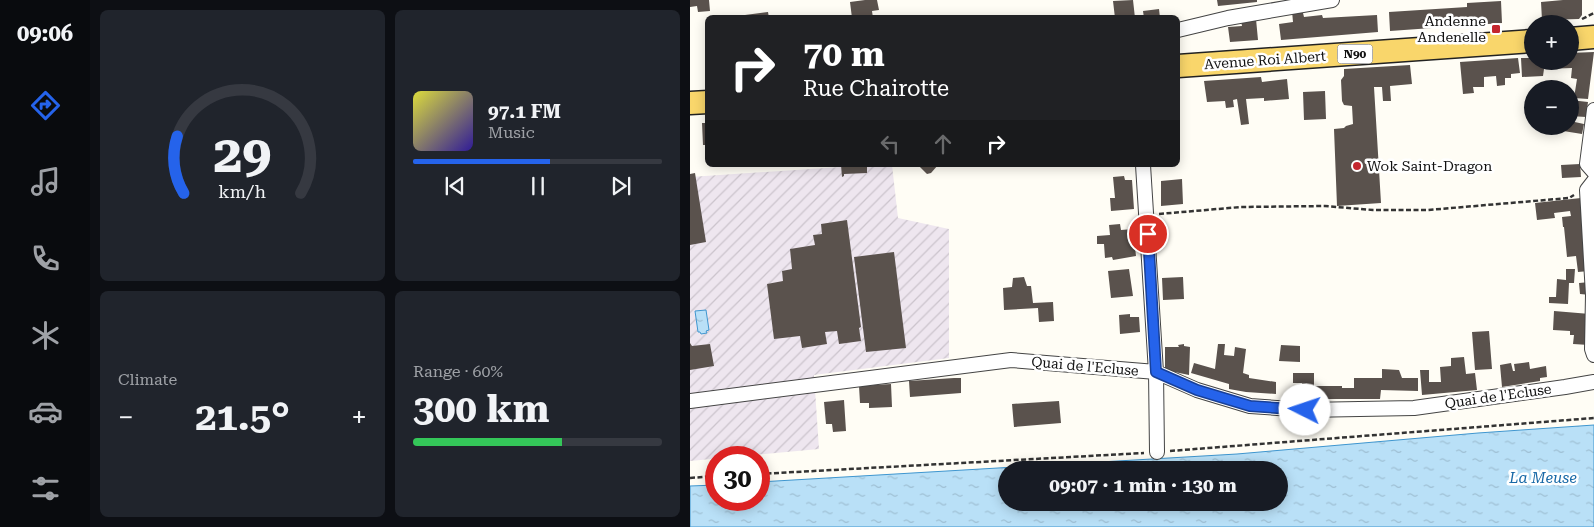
<!DOCTYPE html>
<html lang="en">
<head>
<meta charset="utf-8">
<style>
  :root { --surface:#171b24; --page:#20242c; --text:#f1f3f6; --muted:#9ea1a6; --line:#363941; --accent:#2563eb }
  body { margin:0; font-family:"Roboto Serif",serif; background:var(--page); color:var(--text); height:100vh; display:flex; flex-direction:column; font-size:19px; white-space:nowrap }
  * { box-sizing:border-box; margin:0 }
  p { font-size:16px; color:var(--muted) }
  .icon { flex:none; width:28px; height:28px; fill:none; stroke:currentColor; stroke-width:2; stroke-linecap:round; stroke-linejoin:round }
  .map { position:relative; flex:1; overflow:hidden }
  .sheet { display:flex; flex-direction:column; gap:10px; padding:10px; background:#0d0f14; width:600px }
  .sheet>* { flex:none }
  .guide { position:absolute; left:15px; top:15px; width:475px; height:152px; border-radius:8px; box-shadow:0 2px 12px #0003; background:#202124; color:#fff; overflow:hidden }
  .fabs { position:absolute; left:834px; top:15px; display:grid; gap:10px }
  .fabs a { display:grid; place-items:center; width:55px; height:55px; border-radius:50%; background:var(--surface); box-shadow:0 2px 12px #0003; font-size:25px }
  .speed { position:absolute; left:15px; top:446px; display:flex; gap:10px; font-size:25px; font-weight:700; text-align:center }
  .speed>* { display:grid; place-content:center; width:65px; height:65px; border-radius:50%; background:var(--surface); box-shadow:0 2px 12px #0003; line-height:1 }
  .speed .limit { border:8px solid #d22; background:#fff; color:#111 }
  .pin { position:absolute; display:grid; place-items:center; width:42px; height:42px; color:#fff; margin:-21px; border:2px solid #fff; border-radius:50%; box-shadow:0 1px 5px #0007 }
  .me { position:absolute; width:55px; margin:-28px; rotate:274deg; stroke-linejoin:round; filter:drop-shadow(0 0 4px #0008) }
  .turn { display:flex; align-items:center; gap:18px; height:105px; padding:0 15px; font-size:22px }
  .turn .icon { width:65px; height:65px; stroke-width:2.5 }
  .turn b { display:block; font-size:35px; line-height:42px }
  .lanes { display:flex; align-items:center; height:48px; padding:0 15px; background:#0003; justify-content:center; gap:25px; direction:ltr }
  .lanes .off { opacity:.35 }
  .big { font-size:38px; font-weight:700; line-height:1.1 }
  .sheet .card { flex:1; display:flex; flex-direction:column; justify-content:center; gap:8px; min-width:0; padding:0 18px; border-radius:8px; background:var(--page) }
  .sheet .dial { align-items:center; gap:0 }
  .dial svg { height:130px; overflow:visible; fill:none; stroke:var(--line); stroke-width:7; stroke-linecap:round; text-anchor:middle }
  .dial text { fill:var(--text); stroke:none }
  .song { display:flex; align-items:center; gap:15px }
  .cover { width:60px; height:60px; border-radius:8px; background:linear-gradient(135deg,hsl(60 70% 55%),hsl(250 70% 35%)) }
  .played { height:5px; border-radius:2px; background:linear-gradient(90deg,var(--accent) 55%,var(--line) 55%) }
  .keys { display:flex; justify-content:space-around; direction:ltr }
  .heat { display:flex; justify-content:space-between; align-items:center; font-size:28px; direction:ltr }
  .charge { height:8px; border-radius:4px; background:linear-gradient(90deg,#34c759 60%,var(--line) 0) }
  .sheet .tiles { flex:1; display:grid; gap:10px; grid-template-columns:repeat(2,1fr) }
  .trip { position:absolute; left:308px; top:461px; width:290px; height:50px; border-radius:25px; background:var(--surface); box-shadow:0 2px 12px #0003; font-weight:700; line-height:50px; text-align:center }
  main { display:flex; flex:1; min-height:0 }
  .dock { display:flex; flex-direction:column; width:90px; justify-content:space-around; align-items:center; background:#090b0e; color:var(--muted) }
  .dock .icon { width:35px; height:35px }
  .dock .on { color:var(--accent) }
  .dock b { font-size:22px; color:var(--text) }
  .map>svg:first-child { display:block }
  .industrial { fill:url(#industrial-furrows) }
  .water { fill:url(#water-ripples); stroke:#3f96cf; fill-rule:evenodd }
  .building { fill:#5a524d }
  .lines { fill:none; stroke-linecap:round; stroke-linejoin:round }
  .street-casing { stroke:#444; stroke-width:16 }
  .primary-casing { stroke:#222; stroke-width:25 }
  .path { stroke:#333; stroke-width:2.5; stroke-dasharray:5 2.5; stroke-linecap:butt }
  .street { stroke:#fff; stroke-width:14 }
  .primary { stroke:#f9d66b; stroke-width:22 }
  .route-casing { stroke:#184099; stroke-width:12 }
  .route { stroke:#2563eb; stroke-width:9 }
  .poi-dot { fill:#c4262e; stroke:#fff; stroke-width:2 }
  .labels { text-anchor:middle; stroke-width:5; stroke-linejoin:round; paint-order:stroke }
  .shield { fill:#fff; stroke:#585858; stroke-width:1 }
  .shield-label { font-size:12px; font-weight:bold; fill:#111 }
  .poi-label { font-size:14px; fill:#111; stroke:#fff; text-anchor:end }
  .street-label { font-size:14px; fill:#111; stroke:#fff }
  .water-label { font-size:15px; font-style:italic; fill:#1768a6; stroke:#fff }
</style>
</head>
<body>
<main>
<nav class="dock">
<b>09:06</b>
<svg class="icon on" aria-label="directions" viewBox="0 0 24 24"><path d="M12 3l9 9-9 9-9-9zM9 14v-3h6M13 9l2 2-2 2"/></svg>
<svg class="icon" aria-label="music" viewBox="0 0 24 24"><path d="M9 18V5l10-2v13"/><circle cx="6" cy="18" r="3"/><circle cx="16" cy="16" r="3"/></svg>
<svg class="icon" aria-label="phone" viewBox="0 0 24 24"><path d="M5 4h4l2 5-3 2q2 4 5 5l2-3 5 2v4C11 20 4 13 5 4z"/></svg>
<svg class="icon" aria-label="climate" viewBox="0 0 24 24"><path d="M12 3v18M4 7l16 10M4 17L20 7"/></svg>
<svg class="icon" aria-label="car" viewBox="0 0 24 24"><path d="M5 17H2v-5l4-1 3-4h7l3 4 3 1v5h-3M9 17h6M6 11h13"/><circle cx="7" cy="17" r="2"/><circle cx="17" cy="17" r="2"/></svg>
<svg class="icon" aria-label="filters" viewBox="0 0 24 24"><path d="M4 7h16M4 17h16"/><circle cx="9" cy="7" r="2"/><circle cx="15" cy="17" r="2"/></svg>
</nav>
<section class="sheet">
<div class="tiles">
<div class="card dial"><svg viewBox="0 0 100 80">
<path d="M14 69A42 42 0 1 1 86 69"/>
<path d="M14 69A42 42 0 0 1 10 34" stroke="#2563eb"/>
<text x="50" y="56" font-size="32" font-weight="700">29</text>
<text x="50" y="72" font-size="11">km/h</text>
</svg></div>
<div class="card">
<div class="song"><i class="cover"></i><div><b>97.1 FM</b><p>Music</p></div></div>
<div class="played"></div>
<div class="keys"><svg class="icon" aria-label="previous" viewBox="0 0 24 24"><path d="M18 5L8 12l10 7zM5 5v14"/></svg><svg class="icon" aria-label="pause" viewBox="0 0 24 24"><path d="M8 5v14M16 5v14"/></svg><svg class="icon" aria-label="next" viewBox="0 0 24 24"><path d="M6 5l10 7-10 7zM19 5v14"/></svg></div>
</div>
<div class="card"><p>Climate</p>
<div class="heat"><a>−</a><b class="big">21.5°</b><a>+</a></div>
</div>
<div class="card"><p>Range · 60%</p><b class="big">300 km</b><div class="charge"></div></div>
</div>
</section>
<div class="map">
<svg width="904" height="527" viewBox="0 0 904 527">
  <defs>
    <pattern id="industrial-furrows" width="10" height="10" patternUnits="userSpaceOnUse" patternTransform="scale(1.25)"><rect width="10" height="10" fill="#eee6ef"/><path d="M-1 1l2-2M0 10L10 0M9 11l2-2" fill="none" stroke="#cbc4cc"/></pattern>
    <pattern id="water-ripples" width="26" height="14" patternUnits="userSpaceOnUse" patternTransform="scale(1.25)"><rect width="26" height="14" fill="#b9e0f7"/><path d="M2 4q2-2 4 0t4 0M15 11q2-2 4 0t4 0" fill="none" stroke="#9ebfd3"/></pattern>
  </defs>
  <rect width="100%" height="100%" fill="#fffdf5"/>
  <!-- industrial -->
  <path class="industrial" d="M181,165H202L208,218L259,229V358L124,375L129,449L0,461V177Z"/>
  <!-- water -->
  <path class="water" d="M16,310L19,330L16,331L17,333L11,334L10,332H8L5,311Z
    M904,425V527H0V486L26,485V500H69V482L547,454L788,433ZM316,470H589V502H316Z"/>
  <!-- building -->
  <path class="building" d="M0,0H19L20,11L8,12L7,6L0,7Z
    M175,0H187L189,10L182,11L183,18H162L160,2Z
    M443,0L445,18H425L423,1Z
    M527,0H567V2L528,6Z
    M873,0H892V15L889,19L852,20L851,2Z
    M811,1L812,23L700,31L699,12L777,7V3Z
    M469,9L470,18H454L453,11Z
    M612,9L614,17L632,15L633,18L687,15L688,32L591,40L589,24L603,22L602,11Z
    M78,12L79,18H55V15Z
    M566,19L568,40L540,42L538,27L552,26L551,21Z
    M904,52L898,99L884,98L887,79L881,78L882,68L854,69L853,76L832,77L831,58H842V61H880V53Z
    M828,58L830,73L821,74V78H815V85L807,86L806,76L794,77V87H783L784,93L773,94L770,62Z
    M720,65L722,84L700,86L701,101H693L692,87H684L691,203L647,206L644,129L654,128L656,126L663,124L662,106L654,105L652,101L651,80L654,76V69Z
    M571,77L572,82L597,79L599,99L574,101V98L556,99L559,124L551,125L547,99L543,100L544,107L536,108L535,101L517,102L514,81Z
    M635,91L636,119L614,120L613,92Z
    M880,100L898,102L896,117L880,116Z
    M880,121L894,124L892,134L861,129V126H880Z
    M12,123H18V145H13Z
    M890,164L891,177L872,178L871,165Z
    M151,165H177V173L154,174V176L152,177Z
    M228,165H248L241,173L237,174Z
    M5,173L16,242L0,245V174Z
    M434,176L435,180H442L444,209L421,211L420,198H425L423,177Z
    M492,179L493,204L471,206V181Z
    M891,198L899,271L888,272L886,256L877,257L874,227H873L872,217L881,216L880,211L864,213L865,218L847,220L845,203Z
    M157,220L171,327L169,328L171,341L149,344L147,331L135,332L137,344L112,348L110,336L84,339L77,284L93,281L92,271L102,269L100,249L125,245L123,235L132,234L131,224Z
    M430,224L431,230L443,229L446,256L423,260L422,257L415,258L414,244H407V236L420,235L419,225Z
    M204,252L216,348L176,352L164,257Z
    M439,269L443,296L421,298L418,271Z
    M876,269H885L884,283H879L878,304L859,303V297H866L867,279L876,280Z
    M334,277L337,286H341L343,303L363,302L364,321L349,322L348,308L314,310L313,288L322,287L323,278Z
    M493,277L494,299L473,300L472,278Z
    M900,282L901,295L890,294L889,283Z
    M864,311L900,314L899,345L883,344L884,335H880V331L863,330Z
    M440,314V317H449L450,332L430,334L429,315Z
    M799,331L802,369L785,370L782,332Z
    M0,343L2,346L20,344L24,366L0,370Z
    M494,344V346L500,347L499,375L475,370V347H489L488,345Z
    M528,344H535L534,355L544,356L545,347L556,349L553,373L559,375V378L586,382V394L556,392L539,389V384L501,373L504,363L525,369Z
    M591,345L610,346V362L589,361Z
    M774,357L776,374L785,373L787,390L732,395L730,370H739V382H751L750,367L761,366V358Z
    M839,362L840,369L856,366L857,377L850,378V381L812,387L810,365L821,363L823,371H825L824,364Z
    M692,369L709,370L712,378H728V391L691,390L690,399H611L612,383H603V373H624V386H652V388H664V378H692Z
    M264,378H271V393L220,397L219,381Z
    M201,384L202,407L179,408V403H170L169,386Z
    M154,400L156,431L143,432L142,424H136L134,402Z
    M369,401L371,423L324,427L322,404Z"/>
  <g class="lines">
    <!-- street casing -->
    <g class="street-casing">
      <path id="street" d="M488,30L538,18L642,0
        M904,110L897,164L904,172
        M453,165L466,372L467,452
        M904,181L897,190L903,295L902,349L904,355
        M0,401L321,360L466,372L507,390L560,406L615,410L724,408L875,387L904,382"/>
    </g>
    <!-- primary casing -->
    <g class="primary-casing">
      <path id="primary" d="M880,39L904,37
        M488,66L842,41
        M0,103L18,102"/>
    </g>
    <!-- path -->
    <path class="path" d="M892,19L904,13
      M469,214L551,207L635,206L683,210H738L879,198L884,195
      M480,451L904,418
      M69,474L454,453
      M0,478L26,476"/>
    <!-- street -->
    <use href="#street" class="street"/>
    <!-- primary -->
    <use href="#primary" class="primary"/>
  </g>
  <g class="lines">
    <!-- route casing -->
    <g class="route-casing">
      <path id="route" d="M458,234L466,372L507,390L560,406L615,410"/>
    </g>
    <!-- route -->
    <use href="#route" class="route"/>
  </g>
  <!-- markers -->
  <g class="poi-dot">
    <rect x="801" y="24" width="10" height="10" rx="2.5"/>
    <circle cx="667" cy="166" r="5"/>
  </g>
  <g class="labels">
    <!-- shield labels -->
    <rect class="shield" x="647.5" y="44.5" width="35" height="19" rx="4"/>
    <g class="shield-label">
      <text x="665" y="58">N90</text>
    </g>
    <!-- poi labels -->
    <g class="poi-label">
      <text x="796" y="26">Andenne<tspan x="796" dy="16">Andenelle</tspan></text>
      <text x="677" y="171" text-anchor="start">Wok Saint-Dragon</text>
    </g>
    <!-- street labels -->
    <g class="street-label">
      <text transform="translate(575 60) rotate(-4)" y="5">Avenue Roi Albert</text>
      <text transform="translate(395 366) rotate(5)" y="5">Quai de l'Ecluse</text>
      <text transform="translate(808 396) rotate(-8)" y="5">Quai de l'Ecluse</text>
    </g>
    <!-- water labels -->
    <g class="water-label">
      <text x="853" y="483">La Meuse</text>
    </g>
  </g>
</svg>
<div class="fabs">
<a>+</a>
<a>−</a>
</div>
<div class="speed"><div class="limit">30</div></div>
<div class="pin" style="left:458px;top:234px;background:#d93025"><svg class="icon" aria-label="arrive" viewBox="0 0 24 24"><path d="M6 21V4h12l-3 4 3 4H6"/></svg></div>
<svg class="me" style="left:615px;top:410px" viewBox="-20 -20 40 40"><circle r="19" fill="#fff"/><path d="M0-13L10 11 0 6-10 11z" fill="#2563eb"/></svg>
<div class="trip">09:07 · 1 min · 130 m</div>
<div class="guide">
<div class="turn"><svg class="icon" aria-label="right" viewBox="0 0 24 24"><path d="M7 20v-9h11M14 6l5 5-5 5"/></svg><div><b>70 m</b>Rue Chairotte</div></div>
<div class="lanes"><svg class="icon off" aria-label="left" viewBox="0 0 24 24"><path d="M17 20v-9H6M10 6l-5 5 5 5"/></svg><svg class="icon off" aria-label="ahead" viewBox="0 0 24 24"><path d="M12 20V5M6 11l6-6 6 6"/></svg><svg class="icon" aria-label="right" viewBox="0 0 24 24"><path d="M7 20v-9h11M14 6l5 5-5 5"/></svg></div>
</div>
</div>
</main>
</body>
</html>
